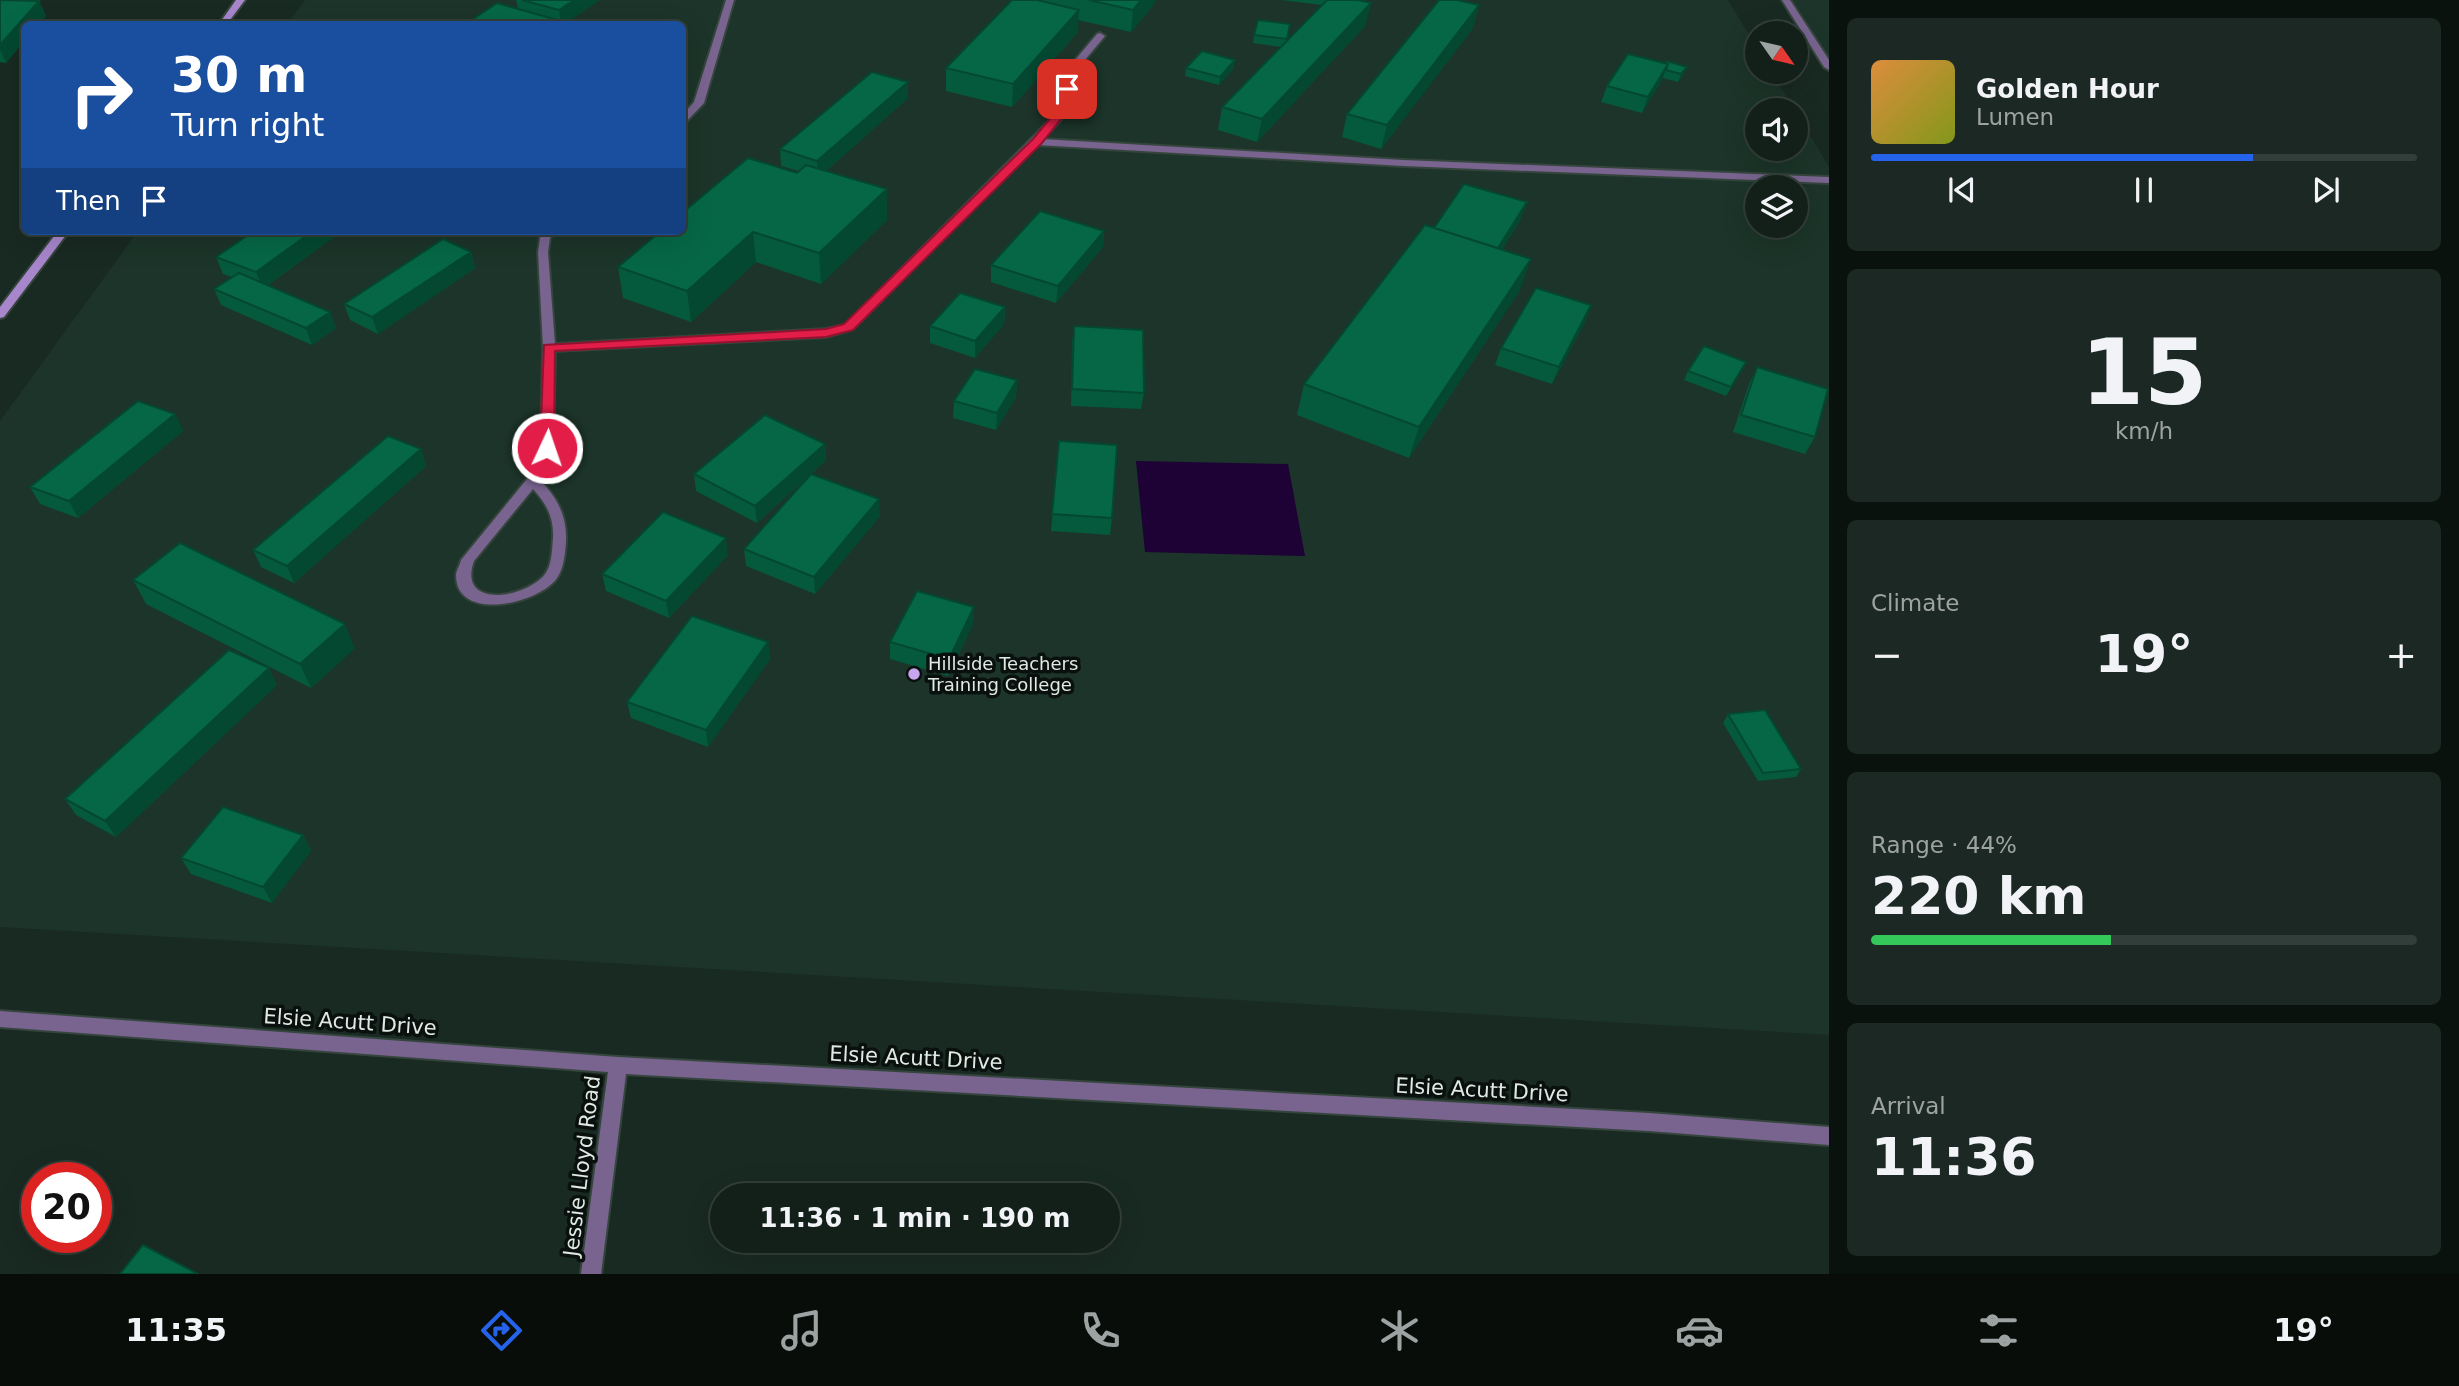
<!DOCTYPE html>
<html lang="en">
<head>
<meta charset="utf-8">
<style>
  :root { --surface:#13201a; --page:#1c2823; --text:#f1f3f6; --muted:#9da3a2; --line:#323e39; --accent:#2563eb }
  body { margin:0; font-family:"DejaVu Sans",sans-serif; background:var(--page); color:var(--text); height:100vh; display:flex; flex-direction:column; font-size:26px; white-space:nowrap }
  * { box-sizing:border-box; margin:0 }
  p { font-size:23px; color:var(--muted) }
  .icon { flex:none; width:38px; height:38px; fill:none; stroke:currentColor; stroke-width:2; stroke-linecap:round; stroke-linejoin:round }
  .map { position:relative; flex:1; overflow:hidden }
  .panel { display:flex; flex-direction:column; gap:18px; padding:18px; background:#0a120e; width:630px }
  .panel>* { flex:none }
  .top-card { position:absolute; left:21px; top:21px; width:665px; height:214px; border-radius:10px; box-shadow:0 7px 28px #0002,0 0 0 2px var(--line); background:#1a4fa0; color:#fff; overflow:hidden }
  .needle { width:46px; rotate:124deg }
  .tools { position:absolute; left:1745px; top:21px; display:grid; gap:14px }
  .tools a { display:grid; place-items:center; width:63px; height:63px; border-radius:50%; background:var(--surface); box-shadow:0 7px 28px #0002,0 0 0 2px var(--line); font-size:35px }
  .speed { position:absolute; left:21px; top:1162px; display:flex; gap:14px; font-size:35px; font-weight:700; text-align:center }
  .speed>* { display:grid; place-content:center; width:91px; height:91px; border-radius:50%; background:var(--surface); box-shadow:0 7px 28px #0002,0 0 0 2px var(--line); line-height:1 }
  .speed .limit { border:10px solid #d22; background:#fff; color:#111 }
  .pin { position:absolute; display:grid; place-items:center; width:60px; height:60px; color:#fff; margin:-30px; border-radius:14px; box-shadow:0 4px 10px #0006 }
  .me { position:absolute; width:77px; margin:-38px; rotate:3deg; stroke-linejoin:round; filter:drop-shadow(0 0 5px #0008) }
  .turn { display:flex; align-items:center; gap:24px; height:147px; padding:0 35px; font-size:32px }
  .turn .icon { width:91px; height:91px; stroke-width:2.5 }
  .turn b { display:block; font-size:49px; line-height:60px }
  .then { display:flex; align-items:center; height:66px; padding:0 35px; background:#0003; gap:14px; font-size:26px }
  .big { font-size:52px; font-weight:800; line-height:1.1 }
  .panel .card { flex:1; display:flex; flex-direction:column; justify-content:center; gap:10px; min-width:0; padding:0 24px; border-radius:10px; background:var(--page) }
  .panel .dial { align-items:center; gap:0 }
  .dial b { font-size:91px; line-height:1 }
  .song { display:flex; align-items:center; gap:21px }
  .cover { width:84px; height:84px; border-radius:10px; background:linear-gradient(135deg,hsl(30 70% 55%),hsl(70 70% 35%)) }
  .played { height:7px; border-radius:4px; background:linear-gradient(90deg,var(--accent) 70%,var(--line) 70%) }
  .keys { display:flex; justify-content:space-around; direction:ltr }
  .heat { display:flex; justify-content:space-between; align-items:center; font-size:38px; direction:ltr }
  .charge { height:10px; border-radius:5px; background:linear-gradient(90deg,#34c759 44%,var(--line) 0) }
  .trip { position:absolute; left:710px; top:1183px; width:410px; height:70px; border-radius:35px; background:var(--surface); box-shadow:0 7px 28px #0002,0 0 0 2px var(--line); font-weight:800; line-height:70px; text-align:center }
  .dock { display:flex; height:112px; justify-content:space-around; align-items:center; background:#080d0a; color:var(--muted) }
  .dock .icon { width:49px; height:49px }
  .dock .selected { color:var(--accent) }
  .dock b { font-size:32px; color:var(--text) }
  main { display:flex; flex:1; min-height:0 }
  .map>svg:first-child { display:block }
  .built { fill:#1c3429; fill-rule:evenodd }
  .water { fill:#1e0135 }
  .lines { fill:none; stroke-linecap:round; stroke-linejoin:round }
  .service-casing { stroke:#35453d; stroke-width:4 }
  .minor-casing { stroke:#35453d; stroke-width:4 }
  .secondary-casing { stroke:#35453d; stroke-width:4 }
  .service { fill:#78648f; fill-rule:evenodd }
  .minor { fill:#78648f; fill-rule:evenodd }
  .secondary { fill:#a786cc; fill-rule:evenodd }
  .wall { fill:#05593c }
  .shaded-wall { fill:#044831 }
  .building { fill:#066746; stroke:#044831; stroke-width:2 }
  .route { fill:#e11d48; stroke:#92132f; stroke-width:2 }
  .poi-dot { fill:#c7a6ef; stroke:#09100d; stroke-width:2.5 }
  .labels { text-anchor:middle; stroke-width:7; stroke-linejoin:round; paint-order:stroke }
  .poi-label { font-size:18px; fill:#dfeae4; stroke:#09100d; text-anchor:start }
  .near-street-label { font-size:21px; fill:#dfeae4; stroke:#09100d }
</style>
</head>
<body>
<main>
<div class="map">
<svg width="1829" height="1274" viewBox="0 0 1829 1274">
  <rect width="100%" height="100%" fill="#192a22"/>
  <!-- built -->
  <path class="built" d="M305,0H1728L1757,48V72H1771L1795,110H1757V149H1796V112L1829,167V1035L0,927V421L138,231H682V24H287ZM1757,187H1796V226H1757Z
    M1791,0H1829V58Z"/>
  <!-- water -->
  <path class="water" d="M1136,461L1288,464L1305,556L1145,552Z"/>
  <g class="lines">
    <!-- service casing -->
    <g class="service-casing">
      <path id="service" d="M726,0H734L704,103L682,126V116L694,102Z
        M1100,33L1105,36L1074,73L1068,109L1060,121L1042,139L1403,160L1829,177V183L1403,166L1037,145L853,329L826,337L555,351L553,448L540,480C558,499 567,516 566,542C565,554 564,568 557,578C539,604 456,623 456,575C456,571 460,565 461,560L527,479L541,448L543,348L538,252L540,238L545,231H555L550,238L548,252L555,344L826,329L845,325L1053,117L1058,109L1064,73L1097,34ZM533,489C547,504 554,518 553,538C552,549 552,562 547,571C533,597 456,612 474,561Z"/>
    </g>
    <!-- minor casing -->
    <g class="minor-casing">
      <path id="minor" d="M1782,0H1790L1829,60V70L1824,67Z
        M0,1011L618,1057L1649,1113L1829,1127V1145L1649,1131L626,1074L601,1274H581L608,1072L0,1027Z"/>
    </g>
    <!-- secondary casing -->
    <g class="secondary-casing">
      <path id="secondary" d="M236,0H245L227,24H219Z
        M58,231H69L4,317L0,318V307Z"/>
    </g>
    <!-- service -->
    <use href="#service" class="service"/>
    <!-- minor -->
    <use href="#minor" class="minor"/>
    <!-- secondary -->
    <use href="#secondary" class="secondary"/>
  </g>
  <!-- wall -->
  <path class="wall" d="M0,0L39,1L46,16L24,24V41L6,63L0,62Z
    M516,0H600L564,24H466L518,9Z
    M1011,0H1155L1154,4L1131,32L1078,20V32L1012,107L946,91V68Z
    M1281,0H1358L1371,3L1365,26L1257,142L1218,130L1222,107L1281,47L1253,43L1254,35L1290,24L1287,41L1322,5Z
    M1479,5L1473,28L1381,149L1342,137L1347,114Z
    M1628,54L1683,75L1678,82L1663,78L1642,113L1601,102L1607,86Z
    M1186,68H1234L1219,85L1185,76Z
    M908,98L826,171L887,220L821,284L756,262L691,322L623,298L618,267L799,171L781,166L780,149Z
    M1521,219L1502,250L1520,290L1409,458L1297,415L1304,384L1434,228Z
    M342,231L268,285L330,312L336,328L312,345L221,305L214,289L232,277L223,274L216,257Z
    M1104,231L1103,247L1056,303L991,282V265Z
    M471,252L475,268L378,334L350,320L344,304Z
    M1591,305L1585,322L1552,384L1495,365L1501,348Z
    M1005,307L1004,324L975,358L930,343V326Z
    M1074,326L1144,393L1141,409L1071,406L1072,343Z
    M1757,367L1815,437L1805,454L1733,432L1749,384Z
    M1742,370L1726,396L1684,380L1688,371Z
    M1017,380L1016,397L996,430L953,418L954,401Z
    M175,414L183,431L78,518L40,504L30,487Z
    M1059,441L1112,518L1110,535L1051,531Z
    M825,444L826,460L811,474L880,516L815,594L746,566L744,549L809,476L757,523L696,491L694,474Z
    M421,449L426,466L294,583L261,567L253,550Z
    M728,555L669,618L606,591L602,574Z
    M133,580L355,648L311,688L146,604Z
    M974,607L973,624L948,676L890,659V642Z
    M768,642L770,659L708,747L631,718L627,702Z
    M277,685L116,837L76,815L65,799Z
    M1728,714L1801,769L1796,777L1758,781L1723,723Z
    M303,835L311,851L272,903L191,874L181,858Z"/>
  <!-- shaded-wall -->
  <path class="shaded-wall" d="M574,0H600L564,24H556L561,21L559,10Z
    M1141,0H1155L1154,4L1131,32L1133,10Z
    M39,1L46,16L39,24H24V41L6,63L0,50V45Z
    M1371,3L1365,26L1257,142L1262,119Z
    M1479,5L1473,28L1381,149L1387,125Z
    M1079,10L1078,32L1012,107L1013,84Z
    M1235,60L1234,68L1219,85L1220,77Z
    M1668,64L1662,80L1642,113L1648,97Z
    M1687,67L1683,75L1678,82L1681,74Z
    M908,82V98L818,178L817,161Z
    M887,189V220L821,284L819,253Z
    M1527,202L1521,219L1490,269L1495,252Z
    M313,231H342L263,288L256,272Z
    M1104,231L1103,247L1056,303L1058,286Z
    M753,232L756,262L691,322L687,291Z
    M471,252L475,268L378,334L372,317Z
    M1531,259L1520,290L1409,458L1419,427Z
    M1591,305L1585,322L1552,384L1559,367Z
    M1005,307L1004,324L975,358V341Z
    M330,312L336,328L312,345L306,328Z
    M1017,380L1016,397L996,430L997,413Z
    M175,414L183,431L78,518L69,501Z
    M825,444L826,460L757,523L755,506Z
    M421,449L426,466L294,583L287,566Z
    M879,499L880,516L815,594L814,577Z
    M726,538L728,555L669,618L666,601Z
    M974,607L973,624L948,676L949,659Z
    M345,624L355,648L311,688L300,664Z
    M768,642L770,659L708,747L706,730Z
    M269,668L277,685L116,837L105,821Z
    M303,835L311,851L272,903L263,887Z"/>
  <!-- building -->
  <path class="building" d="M0,0L39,1L0,45Z
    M522,0H574L559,10Z
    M1012,0H1037L1079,10L1013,84L946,68Z
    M1089,0H1141L1133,10Z
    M1327,0H1358L1371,3L1262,119L1222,107Z
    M1439,0H1457L1479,5L1387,125L1347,114Z
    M497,3L561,21L556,24H466Z
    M1258,20L1290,24L1287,39L1254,35Z
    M1202,51L1235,60L1220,77L1186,68Z
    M1628,54L1668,64L1648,97L1607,86Z
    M1667,61L1687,67L1681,74L1666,70L1668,64L1665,63Z
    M872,72L908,82L817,161L780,149Z
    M748,158L797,173L806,165L887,189L819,253L753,232L687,291L618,267L661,231H682V213Z
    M1464,184L1527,202L1498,248L1434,228Z
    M1040,211L1104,231L1058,286L991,265Z
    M1425,225L1531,259L1419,427L1304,384Z
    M254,231H313L256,272L216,257Z
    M443,239L471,252L372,317L344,304Z
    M239,273L330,312L306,328L214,289Z
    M1536,288L1591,305L1559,367L1501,348Z
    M960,293L1005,307L975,341L930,326Z
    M1074,326L1143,330L1144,393L1072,389Z
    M1704,346L1746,362L1731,387L1688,371Z
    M1757,367L1828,389L1815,437L1741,415Z
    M975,369L1017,380L997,413L954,401Z
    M138,401L175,414L69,501L30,487Z
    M765,415L825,444L755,506L694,474Z
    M388,436L421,449L287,566L253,550Z
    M1059,441L1117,445L1112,518L1052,514Z
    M811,474L879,499L814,577L744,549Z
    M663,512L726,538L666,601L602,574Z
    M180,543L345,624L300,664L133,580Z
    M917,591L974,607L949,659L890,642Z
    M692,616L768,642L706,730L627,702Z
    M229,650L269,668L105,821L65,799Z
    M1765,710L1801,769L1763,773L1728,714Z
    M223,807L303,835L263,887L181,858Z
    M143,1245L198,1274H120Z"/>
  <!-- route -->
  <path class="route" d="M1067,86L1072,89L1069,109L1041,144L853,330L826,337L555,351L554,448L552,451H542L540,448L544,345L826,329L844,324L1033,139L1058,109L1061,89Z"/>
  <!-- markers -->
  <circle class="poi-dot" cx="914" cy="674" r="7"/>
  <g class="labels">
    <!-- poi labels -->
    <g class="poi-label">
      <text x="928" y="670">Hillside Teachers<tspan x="928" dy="21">Training College</tspan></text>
    </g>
    <!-- near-street labels -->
    <g class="near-street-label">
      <text transform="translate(350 1022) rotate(4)" y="7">Elsie Acutt Drive</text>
      <text transform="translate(916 1058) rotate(3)" y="7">Elsie Acutt Drive</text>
      <text transform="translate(1482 1090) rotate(3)" y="7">Elsie Acutt Drive</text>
      <text transform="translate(582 1166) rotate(-83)" y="7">Jessie Lloyd Road</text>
    </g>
  </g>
</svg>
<div class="tools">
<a><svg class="needle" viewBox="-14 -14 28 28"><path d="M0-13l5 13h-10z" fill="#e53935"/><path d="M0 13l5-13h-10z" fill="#9da3a2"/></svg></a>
<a><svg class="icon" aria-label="sound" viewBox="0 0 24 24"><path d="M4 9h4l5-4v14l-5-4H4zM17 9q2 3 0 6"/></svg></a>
<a><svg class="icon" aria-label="layers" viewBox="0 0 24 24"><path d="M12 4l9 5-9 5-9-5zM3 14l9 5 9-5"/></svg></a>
</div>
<div class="speed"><div class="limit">20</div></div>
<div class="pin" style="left:1067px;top:89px;background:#d93025"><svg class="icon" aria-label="arrive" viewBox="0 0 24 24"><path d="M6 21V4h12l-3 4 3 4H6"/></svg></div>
<svg class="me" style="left:547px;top:448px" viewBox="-20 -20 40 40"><circle r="17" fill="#e11d48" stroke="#fff" stroke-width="3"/><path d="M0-11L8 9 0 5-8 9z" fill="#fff"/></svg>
<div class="trip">11:36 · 1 min · 190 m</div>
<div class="top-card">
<div class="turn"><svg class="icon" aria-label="right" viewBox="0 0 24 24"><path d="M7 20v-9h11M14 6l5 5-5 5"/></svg><div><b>30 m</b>Turn right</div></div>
<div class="then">Then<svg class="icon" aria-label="arrive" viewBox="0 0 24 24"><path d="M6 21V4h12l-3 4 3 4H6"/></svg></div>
</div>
</div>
<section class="panel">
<div class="card">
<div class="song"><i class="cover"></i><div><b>Golden Hour</b><p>Lumen</p></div></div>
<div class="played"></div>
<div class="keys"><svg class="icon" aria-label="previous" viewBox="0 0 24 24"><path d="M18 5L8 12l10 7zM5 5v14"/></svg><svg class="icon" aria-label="pause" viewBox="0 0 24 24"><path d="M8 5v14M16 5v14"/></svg><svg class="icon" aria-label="next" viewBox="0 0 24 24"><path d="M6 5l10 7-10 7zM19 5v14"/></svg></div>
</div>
<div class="card dial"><b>15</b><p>km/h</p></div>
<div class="card"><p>Climate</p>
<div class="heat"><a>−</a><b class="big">19°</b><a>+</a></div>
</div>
<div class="card"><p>Range · 44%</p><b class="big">220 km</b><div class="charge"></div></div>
<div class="card"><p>Arrival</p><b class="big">11:36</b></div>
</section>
</main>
<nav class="dock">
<b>11:35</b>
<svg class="icon selected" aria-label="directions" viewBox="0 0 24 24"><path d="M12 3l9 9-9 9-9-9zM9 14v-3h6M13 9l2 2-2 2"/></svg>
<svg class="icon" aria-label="music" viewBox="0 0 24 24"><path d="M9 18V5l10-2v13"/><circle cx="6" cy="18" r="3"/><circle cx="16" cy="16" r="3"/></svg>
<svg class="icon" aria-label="phone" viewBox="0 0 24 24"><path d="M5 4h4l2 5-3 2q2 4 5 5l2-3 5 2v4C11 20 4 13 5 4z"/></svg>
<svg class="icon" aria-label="climate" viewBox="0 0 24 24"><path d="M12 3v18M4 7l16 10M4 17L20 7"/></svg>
<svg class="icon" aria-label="car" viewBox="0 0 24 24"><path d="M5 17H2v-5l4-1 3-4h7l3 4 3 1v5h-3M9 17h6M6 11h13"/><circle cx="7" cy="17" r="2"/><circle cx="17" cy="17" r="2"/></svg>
<svg class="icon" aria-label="filters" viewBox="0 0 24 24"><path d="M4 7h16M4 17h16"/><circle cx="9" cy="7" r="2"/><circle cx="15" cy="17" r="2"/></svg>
<b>19°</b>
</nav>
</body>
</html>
